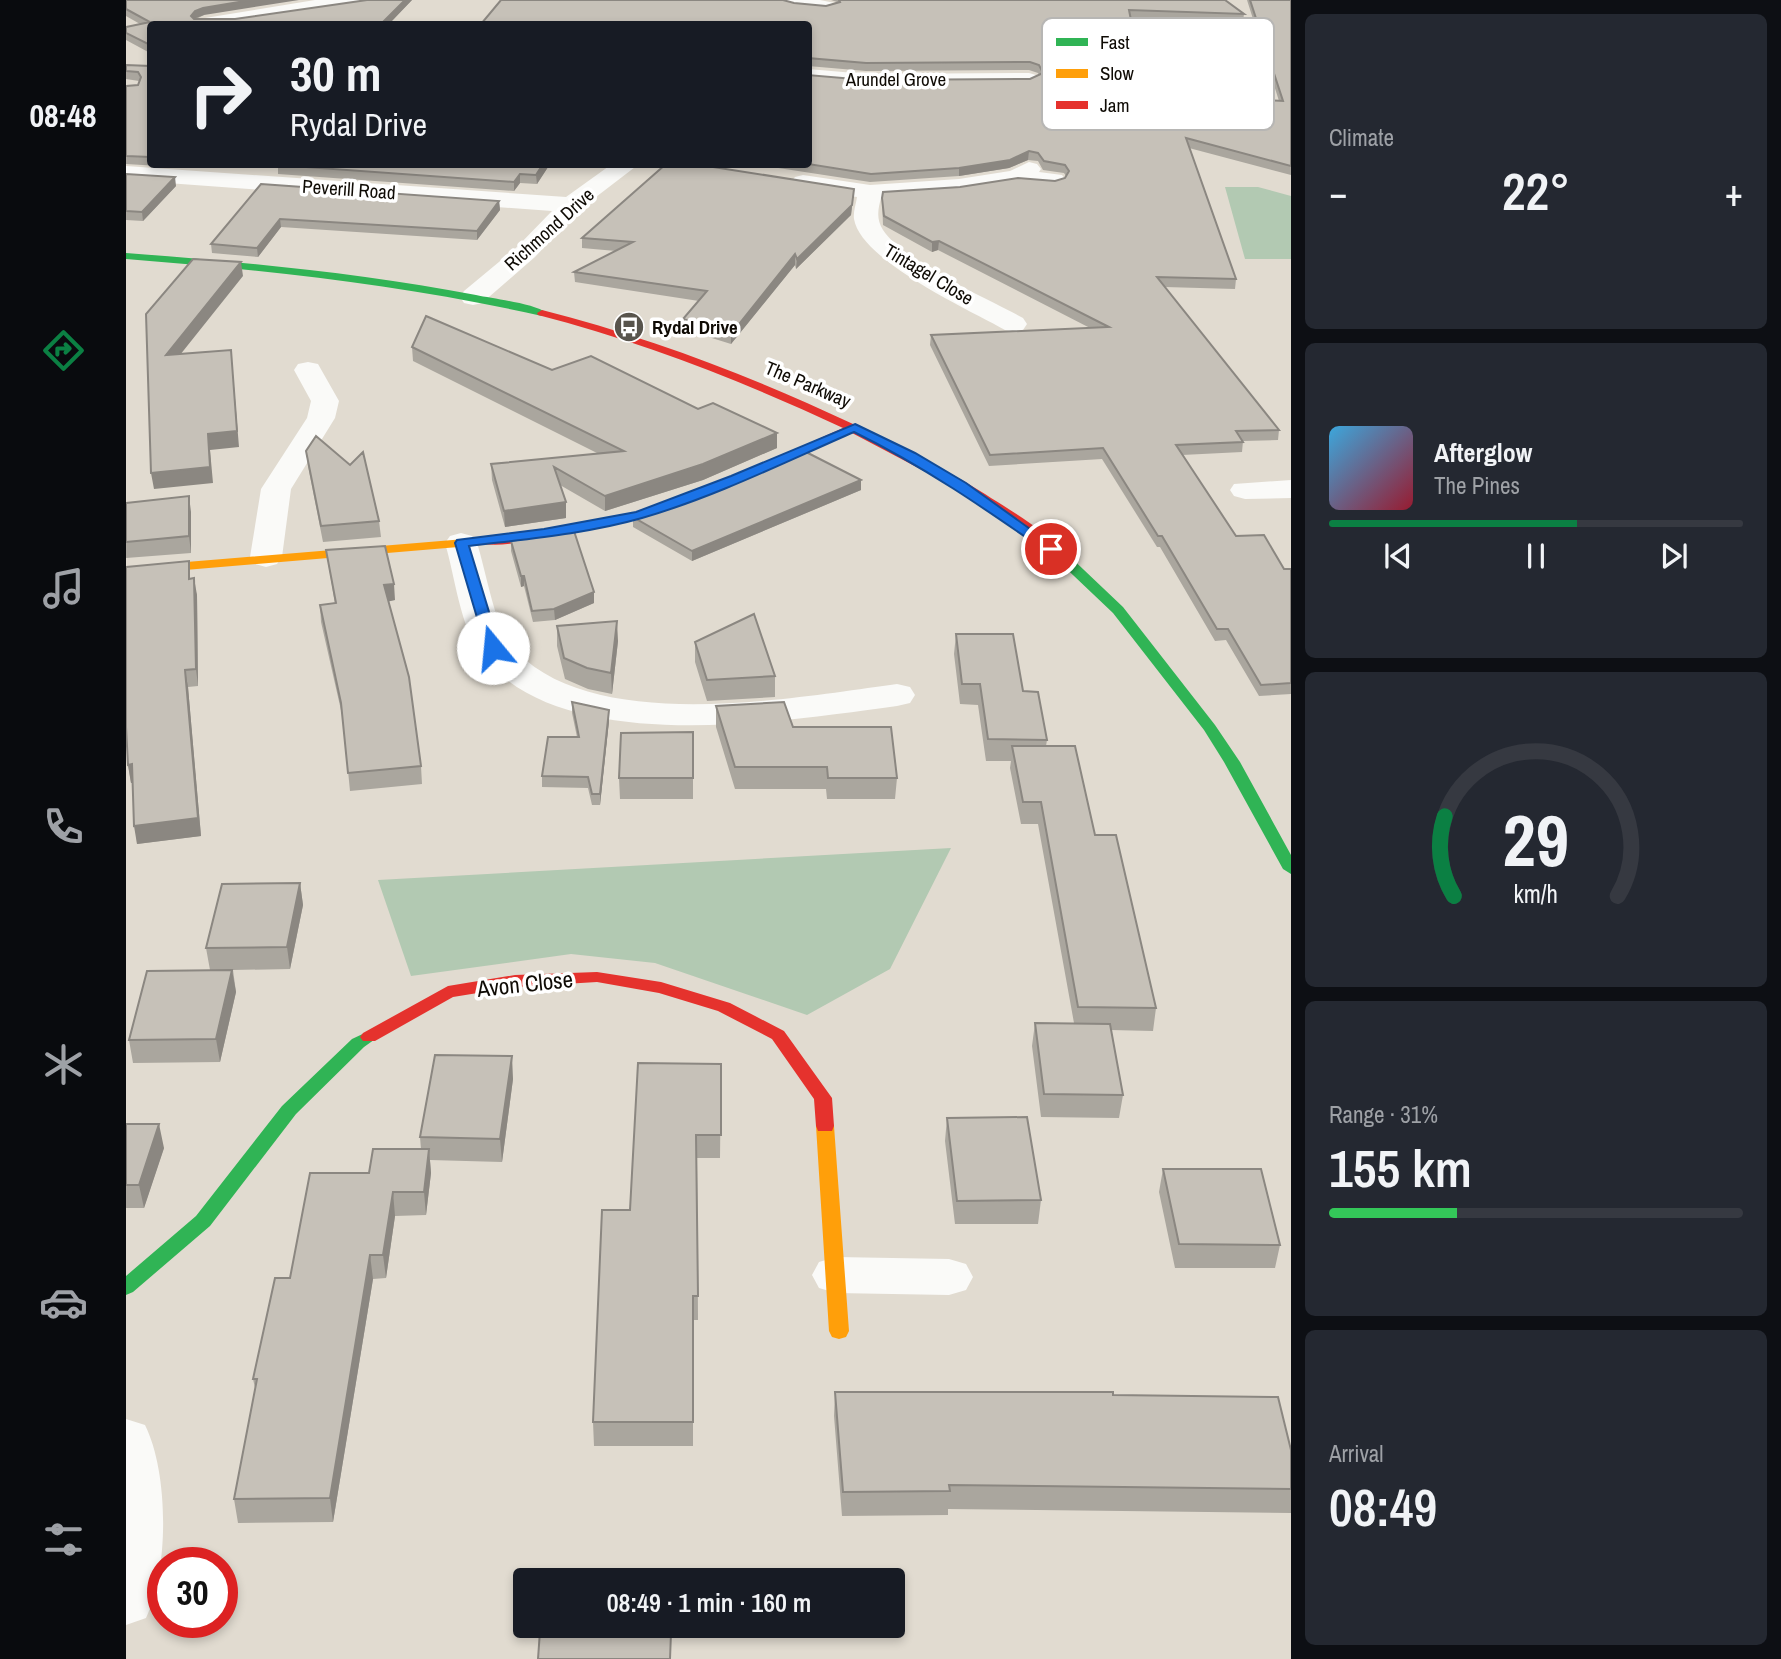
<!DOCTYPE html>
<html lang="en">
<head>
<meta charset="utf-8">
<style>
  :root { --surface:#171b24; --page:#242831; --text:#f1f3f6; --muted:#9ea1a6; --line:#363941; --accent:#0b8043 }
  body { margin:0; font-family:"Archivo Narrow",sans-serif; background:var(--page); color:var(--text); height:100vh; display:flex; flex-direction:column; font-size:26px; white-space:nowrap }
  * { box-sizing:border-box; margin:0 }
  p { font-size:23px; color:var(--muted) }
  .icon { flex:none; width:38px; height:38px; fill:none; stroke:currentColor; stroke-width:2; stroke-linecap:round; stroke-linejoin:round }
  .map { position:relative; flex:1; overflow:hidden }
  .panel { display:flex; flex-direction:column; gap:14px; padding:14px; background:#0d0f14; width:490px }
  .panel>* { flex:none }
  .hud { position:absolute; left:21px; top:21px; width:665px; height:147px; border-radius:7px; box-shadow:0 4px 10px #0003; background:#171b24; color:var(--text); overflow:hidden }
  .speed { position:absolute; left:21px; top:1547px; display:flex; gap:14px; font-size:35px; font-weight:700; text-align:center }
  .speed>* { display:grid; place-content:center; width:91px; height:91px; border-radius:50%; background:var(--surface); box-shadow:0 4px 10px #0003; line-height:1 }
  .speed .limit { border:10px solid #d22; background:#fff; color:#111 }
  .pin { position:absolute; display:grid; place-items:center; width:60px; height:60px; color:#fff; margin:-30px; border:4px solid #fff; border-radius:50%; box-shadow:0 2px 7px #0007 }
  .me { position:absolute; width:77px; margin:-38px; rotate:343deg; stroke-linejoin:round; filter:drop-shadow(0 0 5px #0008) }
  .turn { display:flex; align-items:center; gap:24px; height:147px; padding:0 28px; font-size:32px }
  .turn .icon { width:91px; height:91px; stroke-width:2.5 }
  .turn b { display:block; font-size:49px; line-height:60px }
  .big { font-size:52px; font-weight:600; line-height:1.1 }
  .panel .widget { flex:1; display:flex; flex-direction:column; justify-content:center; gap:10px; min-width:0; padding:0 24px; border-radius:10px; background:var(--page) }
  .panel .dial { align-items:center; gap:0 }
  .dial svg { height:182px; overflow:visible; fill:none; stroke:var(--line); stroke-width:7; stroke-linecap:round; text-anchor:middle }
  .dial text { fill:var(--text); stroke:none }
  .song { display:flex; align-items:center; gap:21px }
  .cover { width:84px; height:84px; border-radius:10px; background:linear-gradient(135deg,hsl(200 70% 55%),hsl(350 70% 35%)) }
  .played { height:7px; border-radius:4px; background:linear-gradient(90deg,var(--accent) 60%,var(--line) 60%) }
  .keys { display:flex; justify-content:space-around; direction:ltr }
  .heat { display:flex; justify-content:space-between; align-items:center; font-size:38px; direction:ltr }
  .charge { height:10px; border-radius:5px; background:linear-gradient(90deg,#34c759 31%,var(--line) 0) }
  .trip { position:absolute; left:387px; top:1568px; width:392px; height:70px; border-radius:7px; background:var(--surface); box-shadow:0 4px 10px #0003; font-weight:600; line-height:70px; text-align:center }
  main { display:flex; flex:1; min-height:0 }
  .menu { display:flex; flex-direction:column; width:126px; justify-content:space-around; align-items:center; background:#090b0e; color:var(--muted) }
  .menu .icon { width:49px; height:49px }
  .menu .on { color:var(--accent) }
  .menu b { font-size:32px; color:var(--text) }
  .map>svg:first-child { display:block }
  .green { fill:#b2c9b2 }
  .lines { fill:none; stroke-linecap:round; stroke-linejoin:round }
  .street { fill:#fafaf8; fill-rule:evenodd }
  .fast { fill:#30b455; fill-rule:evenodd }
  .slow { fill:#ff9f0a; fill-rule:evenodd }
  .jam { fill:#e5322d; fill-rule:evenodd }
  .wall { fill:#aaa69e }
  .shaded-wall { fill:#8b8781 }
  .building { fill:#c6c1b8; stroke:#8b8781; stroke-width:2 }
  .route { fill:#1a73e8; stroke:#114b97; stroke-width:2 }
  .labels { text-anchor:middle; stroke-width:7; stroke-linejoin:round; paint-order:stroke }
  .far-street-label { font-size:19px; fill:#0f0b05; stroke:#fff }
  .far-poi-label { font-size:19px; font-weight:bold; fill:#0f0b05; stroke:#fff; text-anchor:start }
  .street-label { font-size:23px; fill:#0f0b05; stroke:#fff }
  .key { fill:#fff; stroke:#b7b6b4; stroke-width:2 }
  .key-label { font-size:19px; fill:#0f0b05 }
</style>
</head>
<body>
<main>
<nav class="menu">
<b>08:48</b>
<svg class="icon on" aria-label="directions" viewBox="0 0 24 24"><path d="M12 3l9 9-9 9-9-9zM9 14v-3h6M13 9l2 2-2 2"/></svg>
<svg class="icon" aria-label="music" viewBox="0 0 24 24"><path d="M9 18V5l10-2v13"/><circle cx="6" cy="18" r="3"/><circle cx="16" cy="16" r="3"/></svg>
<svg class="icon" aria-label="phone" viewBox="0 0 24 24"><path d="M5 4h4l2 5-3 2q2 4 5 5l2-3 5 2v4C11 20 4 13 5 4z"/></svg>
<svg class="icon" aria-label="climate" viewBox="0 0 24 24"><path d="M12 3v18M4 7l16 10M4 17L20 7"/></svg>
<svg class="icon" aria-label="car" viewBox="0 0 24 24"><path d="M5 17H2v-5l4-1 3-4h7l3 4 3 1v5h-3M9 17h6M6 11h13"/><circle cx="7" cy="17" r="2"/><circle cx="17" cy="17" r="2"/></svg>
<svg class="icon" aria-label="filters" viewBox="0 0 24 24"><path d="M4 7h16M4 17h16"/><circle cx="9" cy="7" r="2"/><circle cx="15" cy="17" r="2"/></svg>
</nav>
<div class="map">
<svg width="1165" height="1659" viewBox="0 0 1165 1659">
  <rect width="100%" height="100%" fill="#e1dbd0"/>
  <!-- green -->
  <path class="green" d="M1008,23H1135L1160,68L1126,84L1014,79Z
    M1099,187H1132L1165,196V259H1119Z
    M825,848L764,969L681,1015L529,963L445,954L285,976L252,880Z"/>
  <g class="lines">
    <!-- street -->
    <path class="street" d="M189,0H250L240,6L161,15L109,24H69L72,20L79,18Z
      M647,0H694L709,3L712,7C704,16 655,9 647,0Z
      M682,69L740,74L903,73L910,75L914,79L910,83L903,85L740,86L682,81Z
      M903,162L911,164L915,169L913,172L936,175L940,180L936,185L928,187L891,184L833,193L755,198C752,209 750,219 757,230C779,263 861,298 897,318L901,324L897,330L888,332L879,330C842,309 735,261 728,219C727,212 730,204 731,197L677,189L669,187L665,182L669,177L677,175L744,185L833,179L884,171Z
      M486,164H513L453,210L409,257L356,303L347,305L338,303L334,297L338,291L391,247L426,211L0,180V166L440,197Z
      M182,362L192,364L213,401L209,418L165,489L156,557L151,564L140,567L129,564L124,557L135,489L181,418L185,401L168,370L172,364Z
      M1165,480V498L1119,499L1108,496L1104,490L1108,484Z
      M335,533L346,536L351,543C359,567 369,626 384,644C459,737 666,698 771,684L784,687L789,695L784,703L771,706C657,721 435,759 355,654C334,627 329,576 319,543L324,536Z
      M710,1257L823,1259L840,1264L847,1277L840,1290L823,1295L710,1293L693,1288L686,1275L693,1262Z
      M0,1419L19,1425C43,1473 43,1570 20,1618L0,1625Z"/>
    <!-- fast -->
    <path class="fast" d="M0,253C117,262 234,273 350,295C368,299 407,303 421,313L416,316C279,285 140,270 0,259Z
      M933,550L938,551L997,607L1089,725L1114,762L1165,855V874L1157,869L1098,762L1078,730L987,613L928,557V551Z
      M243,1031L249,1033L252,1037L238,1047L170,1114L84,1226L7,1292L0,1295V1276L70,1216L156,1106L226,1039Z"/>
    <!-- slow -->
    <path class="slow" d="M363,537L370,541L368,544L0,575V567Z
      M699,1120L706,1121L708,1126L723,1331L720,1337L713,1339L706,1337L703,1331L690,1126L692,1121Z"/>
    <!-- jam -->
    <path class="jam" d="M416,310C507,333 595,365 681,403C741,430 801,458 859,494C885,511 919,530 940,554L938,557H928L836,491L726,433C625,478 528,523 417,538C399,541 376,547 358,544L356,541L363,537C419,531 474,523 527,507C593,486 654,456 717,428C618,382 518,342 412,315L411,313Z
      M471,972L535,982L604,1003L658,1031L706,1098L708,1126L706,1131H692L690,1126L688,1099L646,1039L592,1011L533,993L471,982L389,987L327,997L249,1041H237L234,1037L237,1033L322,986L389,975Z"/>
  </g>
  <!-- wall -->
  <path class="wall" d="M0,0L78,15L70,19H109L241,0H286L263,24H24V53L0,40V27L14,24L0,16Z
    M705,0H1099L1118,14L1117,21L1004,18L1021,101L1024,110L1041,130L1141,115L1139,109L1140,100L1153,101L1121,0H1165V175L1063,148L1110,279L1109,289L1039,287L1153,430L1152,440L1117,441L1116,452L1056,455L1110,536L1158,569H1165V694L1133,696L1100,640L1089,641L1034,547H1031L976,459L863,466L804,345L805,335L964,328L812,250L806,252L757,225L756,198L929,181L939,178L940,176L938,173L917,170L912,161L902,160L883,168L833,176L744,182L626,164H682L740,80L904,79L913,75L912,73L903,70L740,71L682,66V24L668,3L700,6L711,2Z
    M0,65L24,66V164H70L67,168L0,164V86L12,85L13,81L0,79Z
    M152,164H424L411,184L394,183L388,191L152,174Z
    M0,174L50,186L17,221L0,220Z
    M135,184L373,201L374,210L351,240L155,227L132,257L86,253L85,244Z
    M728,189L725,215L670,269L669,265L605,344L557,329V319L573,301L449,282L448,272L490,251L456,248V238Z
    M286,347L426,370L572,409L651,433V448L577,480L479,511L434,485L440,518L379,527L366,480L365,464L473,454L287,361Z
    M180,451L253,521L255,537L197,542L182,466Z
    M735,480V490L566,561L507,527V517Z
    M0,503L65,512V553L0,558Z
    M385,541L468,592V603L429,620L407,622L398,586L395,587L385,551Z
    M200,550L269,600L262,601L295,766L296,784L224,791L217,719L195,622L194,605L209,604Z
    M65,579L71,595L72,686L62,687L75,836L11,844L7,783H5L2,765Z
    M431,626L492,641L486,694L462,689L439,679L431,646Z
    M830,634L921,740L920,746L969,835L1030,1008L1027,1031L985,1030L997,1095L993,1118L915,1117L906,1046L909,1023H948L912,824H895L884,768L885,761H860L852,705L834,704L828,654Z
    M569,642L649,676V697L581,701L569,662Z
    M446,702L483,721L474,805H466L462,788L416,787V776L451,737L446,713Z
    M590,706L667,727L771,778L769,799H701L700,789H609L590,727Z
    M567,732V799H494L493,778Z
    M174,883L177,905L164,969L107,970L110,992L94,1062L7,1063L3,1040L84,970L80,948Z
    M595,1064L594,1158H571L572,1320H567V1446H468L467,1422L504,1210Z
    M387,1079L376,1162L304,1160L305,1173L300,1215L269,1216L260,1278L247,1279L207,1522L112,1523L108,1499L129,1388L127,1379L164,1278L243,1173L295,1149L294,1137Z
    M821,1118L915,1200L912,1224H829L819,1141Z
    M0,1124L38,1148L18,1208H0Z
    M1037,1169L1154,1245L1149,1268H1049L1033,1192Z
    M709,1392L987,1395L1165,1450V1513L822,1509V1515L716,1516L708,1416Z"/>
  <!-- shaded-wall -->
  <path class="shaded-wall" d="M125,0H173L78,15L70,18L66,24L65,16L69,11L77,8Z
    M279,0H286L263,24H255Z
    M903,151L902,160L883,168L833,176V168Z
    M417,164H424L411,184L410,175Z
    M394,174V183L388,191V182Z
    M49,177L50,186L17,221L16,212Z
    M728,189L725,215L670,269L671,259Z
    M373,201L374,210L351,240V231Z
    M154,219L155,227L132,257L131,248Z
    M813,241L812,250L806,252V242Z
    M669,254V265L605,344V334Z
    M115,262L117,276L42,370L40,355Z
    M105,350L113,447L84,450L87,483L28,489L25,473L82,434Z
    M651,433V448L577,480L479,511V496Z
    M735,480V490L566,561V551Z
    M63,496L65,512V553L63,536Z
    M440,502V518L379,527L378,511Z
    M395,576H398V586L395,587Z
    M68,578L71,595L72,686L70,669Z
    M268,584L269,600L260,602L258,585Z
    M468,592V603L429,620L428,609Z
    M491,621L492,641L486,694L485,673Z
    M59,670L62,687L75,836L11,844L8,826Z
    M483,710V721L474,805V794Z
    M6,764L10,782L5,783L2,765Z
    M174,883L177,905L164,969L161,947Z
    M106,970L110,992L94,1062L90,1039Z
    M386,1056L387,1079L376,1162L374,1139Z
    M33,1124L38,1148L18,1208L13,1185Z
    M303,1149L305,1173L300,1215L298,1192Z
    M267,1192L269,1216L260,1278L257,1255Z
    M244,1255L247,1279L207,1522L204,1498Z"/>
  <!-- building -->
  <path class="building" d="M0,0H125L77,8L69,11L65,16L68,19H109L241,0H279L255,24H24V45L0,33V27L24,22L0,9Z
    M375,0H657L668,3L700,6L714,2L713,0H1099L1118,14L1003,10L1021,101L1024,110L1037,115L1041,130L1145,115L1140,100L1157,101L1124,0H1165V166L1060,138L1110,279L1031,277L1153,430L1110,431L1117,442L1050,445L1110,536L1138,535L1158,569H1165V683L1135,685L1102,629H1091L1036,536H1032L977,448L864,455L805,335L983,327L813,241L806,242L758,216L756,198L757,192L834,187L892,178L929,181L939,178L943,171L939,165L918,161L912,153L903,151L884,160L833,168L745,174L682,164V75L740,80L904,79L917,73L913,65L904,62L740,63L682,58V24H355Z
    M0,65L24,66V157L0,156V86L12,85L15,77L12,72L0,71Z
    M152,164H417L410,175L394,174L388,182L151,165Z
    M540,164H568L728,189L726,205L671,259L669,254L605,334L557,319L581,291L448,272L507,242L456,238Z
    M0,174L49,177L16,212L0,211Z
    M135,184L373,201L351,231L154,219L131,248L85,244Z
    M67,259L115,262L40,355L105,350L111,431L82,434L84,467L25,473L20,314Z
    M300,316L426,370L465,356L572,409L587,403L651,433L577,464L479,496L428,467L440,502L378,511L365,464L498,451L286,347Z
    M190,436L224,465L237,452L253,521L195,526L180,451Z
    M680,452L735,480L566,551L507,517L572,498Z
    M63,496V536L0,542V503Z
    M448,531L468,592L428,609L406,611L398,576H395L385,541Z
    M259,546L268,584L258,585L283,677L295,766L222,773L215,703L194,605L210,603L200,550Z
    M63,561V579L68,578L70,669L59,670L72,818L8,826L6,764L2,765L0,727V567Z
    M628,614L649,676L581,680L569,642Z
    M491,621L485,673L461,668L438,658L431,626Z
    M830,634H887L897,691L912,692L921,740L862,739L854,684H836Z
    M446,702L483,710L474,794H466L462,777L416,776L422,737H453Z
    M658,702L667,727H765L771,778H702L701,767H609L590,706Z
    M567,732V778H493L495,733Z
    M886,746H949L969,835H990L1030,1008L952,1007L915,802H897Z
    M174,883L161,947L80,948L96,884Z
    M106,970L90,1039L3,1040L21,971Z
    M909,1023L984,1024L997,1095L918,1094Z
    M309,1055L386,1056L374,1139L294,1137Z
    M512,1063L595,1064V1135H570L572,1296H567V1422H467L476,1210H504Z
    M901,1117L915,1200L831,1201L821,1118Z
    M0,1124H33L13,1185H0Z
    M247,1149H303L298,1192H267L257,1255H244L204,1498L108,1499L131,1379H127L149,1278H164L184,1173H243Z
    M1037,1169H1135L1154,1245L1053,1244Z
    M709,1392H987V1395L1152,1397L1165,1450V1489L823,1485L824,1491L717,1492Z
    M414,1631L545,1633L544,1659H412Z"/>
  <!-- route -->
  <path class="route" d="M729,424L789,453L840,483L932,549L925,553L921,552C858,508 797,466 728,432C659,462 589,497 516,518C460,534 400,539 343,546L374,648L367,652L360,648L329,543L331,540L418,529L510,512L605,476Z"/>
  <!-- icons -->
  <defs>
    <g id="bus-disc" transform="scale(1.575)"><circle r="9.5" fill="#58544c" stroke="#fff"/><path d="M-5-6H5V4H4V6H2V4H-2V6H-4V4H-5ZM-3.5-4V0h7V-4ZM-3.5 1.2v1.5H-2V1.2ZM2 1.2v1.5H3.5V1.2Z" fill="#fff"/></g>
  </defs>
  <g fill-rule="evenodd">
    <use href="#bus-disc" x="503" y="327"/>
  </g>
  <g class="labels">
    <!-- far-street labels -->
    <g class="far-street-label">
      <text x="770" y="86">Arundel Grove</text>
      <text transform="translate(223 189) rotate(4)" y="7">Peverill Road</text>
      <text transform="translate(423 229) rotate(-42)" y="7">Richmond Drive</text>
      <text transform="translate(803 274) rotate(31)" y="7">Tintagel Close</text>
      <text transform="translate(682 384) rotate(23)" y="7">The Parkway</text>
    </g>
    <!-- far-poi labels -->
    <g class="far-poi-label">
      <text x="526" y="334">Rydal Drive</text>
    </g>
    <!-- street labels -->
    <g class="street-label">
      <text transform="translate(399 984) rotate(-6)" y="8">Avon Close</text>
    </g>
  </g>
  <!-- legend -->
  <rect x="916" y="18" width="232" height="112" rx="10" class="key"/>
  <rect x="930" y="38" width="32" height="8" fill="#30b455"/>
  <rect x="930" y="69" width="32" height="9" fill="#ff9f0a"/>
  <rect x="930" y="101" width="32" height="8" fill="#e5322d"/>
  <g class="key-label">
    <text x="974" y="49">Fast</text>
    <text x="974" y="80">Slow</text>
    <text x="974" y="112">Jam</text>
  </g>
</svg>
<div class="speed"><div class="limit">30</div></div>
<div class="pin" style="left:925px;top:549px;background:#d93025"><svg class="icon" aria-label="arrive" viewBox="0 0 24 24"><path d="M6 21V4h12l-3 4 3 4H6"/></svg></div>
<svg class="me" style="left:367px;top:648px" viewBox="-20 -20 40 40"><circle r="19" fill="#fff"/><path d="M0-13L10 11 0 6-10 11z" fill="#1a73e8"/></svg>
<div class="trip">08:49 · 1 min · 160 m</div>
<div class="hud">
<div class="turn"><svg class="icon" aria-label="right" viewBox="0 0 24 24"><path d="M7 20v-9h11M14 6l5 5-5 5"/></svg><div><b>30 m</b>Rydal Drive</div></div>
</div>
</div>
<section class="panel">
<div class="widget"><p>Climate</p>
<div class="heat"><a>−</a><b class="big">22°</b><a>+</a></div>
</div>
<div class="widget">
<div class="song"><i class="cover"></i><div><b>Afterglow</b><p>The Pines</p></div></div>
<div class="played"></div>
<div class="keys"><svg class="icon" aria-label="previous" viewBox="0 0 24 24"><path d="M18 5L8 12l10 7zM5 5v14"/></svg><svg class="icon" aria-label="pause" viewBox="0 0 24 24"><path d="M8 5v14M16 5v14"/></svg><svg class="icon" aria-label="next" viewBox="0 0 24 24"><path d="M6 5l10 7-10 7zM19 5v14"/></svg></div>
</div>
<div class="widget dial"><svg viewBox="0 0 100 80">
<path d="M14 69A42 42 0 1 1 86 69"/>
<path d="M14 69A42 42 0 0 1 10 34" stroke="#0b8043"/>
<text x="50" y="56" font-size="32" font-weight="700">29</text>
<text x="50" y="72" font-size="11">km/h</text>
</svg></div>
<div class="widget"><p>Range · 31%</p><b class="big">155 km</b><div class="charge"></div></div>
<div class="widget"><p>Arrival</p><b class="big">08:49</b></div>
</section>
</main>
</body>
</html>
